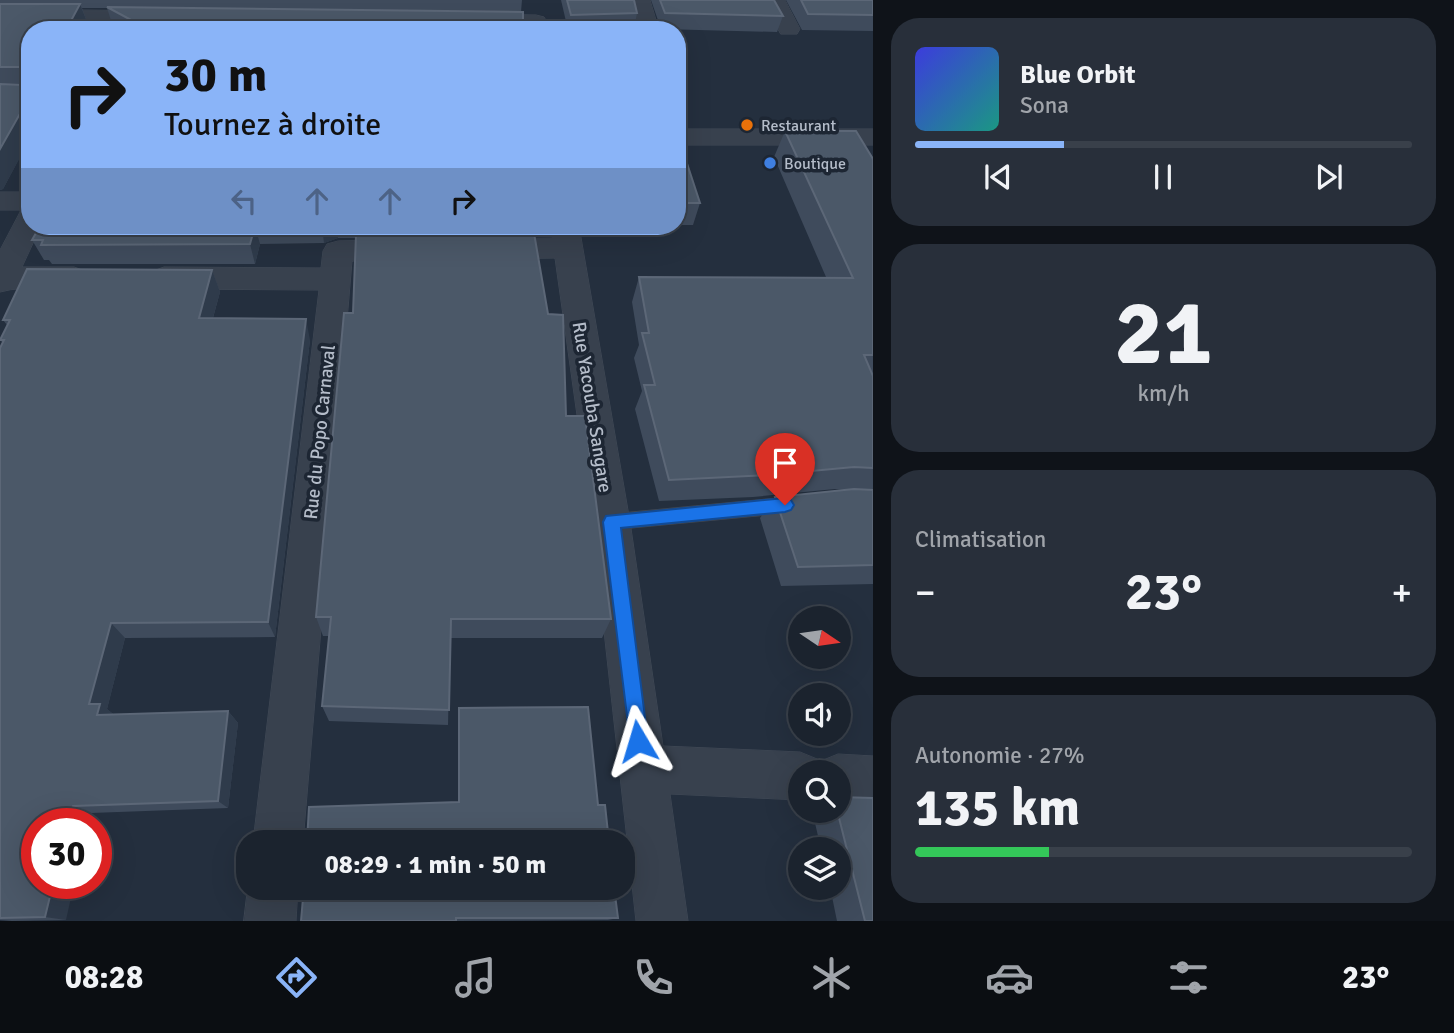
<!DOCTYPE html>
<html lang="fr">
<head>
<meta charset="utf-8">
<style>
  :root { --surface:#1b232e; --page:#282f3a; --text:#f1f3f6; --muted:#a0a4aa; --line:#39404a; --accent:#8ab4f8 }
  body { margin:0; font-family:Signika,sans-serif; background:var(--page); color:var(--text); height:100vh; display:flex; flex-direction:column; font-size:26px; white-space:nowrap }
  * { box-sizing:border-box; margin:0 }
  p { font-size:23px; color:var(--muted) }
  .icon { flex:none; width:38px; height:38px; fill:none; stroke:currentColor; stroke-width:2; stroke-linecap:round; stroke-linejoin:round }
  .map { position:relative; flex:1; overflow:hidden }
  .drawer { display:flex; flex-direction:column; gap:18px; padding:18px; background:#0f1319; width:581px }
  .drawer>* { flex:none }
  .hud { position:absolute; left:21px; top:21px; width:665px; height:214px; border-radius:28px; box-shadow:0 7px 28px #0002,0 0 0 2px var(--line); background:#8ab4f8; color:#111; overflow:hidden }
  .needle { width:46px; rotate:103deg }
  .fabs { position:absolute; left:788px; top:606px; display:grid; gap:14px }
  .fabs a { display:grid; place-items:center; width:63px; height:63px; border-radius:50%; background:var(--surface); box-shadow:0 7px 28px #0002,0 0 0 2px var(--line); font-size:35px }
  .speed { position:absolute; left:21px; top:808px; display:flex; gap:14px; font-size:35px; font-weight:700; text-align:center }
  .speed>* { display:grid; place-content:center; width:91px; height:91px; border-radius:50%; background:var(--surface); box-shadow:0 7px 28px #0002,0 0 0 2px var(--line); line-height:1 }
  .speed .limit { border:10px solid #d22; background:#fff; color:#111 }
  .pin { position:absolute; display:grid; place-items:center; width:60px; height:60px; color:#fff; margin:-72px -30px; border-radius:50% 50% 50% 0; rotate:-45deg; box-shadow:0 0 7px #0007 }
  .pin .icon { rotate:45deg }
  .me { position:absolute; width:77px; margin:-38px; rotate:353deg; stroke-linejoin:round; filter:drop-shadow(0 0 5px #0008) }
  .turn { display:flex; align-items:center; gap:24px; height:147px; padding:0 28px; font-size:32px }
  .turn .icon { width:91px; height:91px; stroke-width:2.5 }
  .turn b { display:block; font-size:49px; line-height:60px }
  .lanes { display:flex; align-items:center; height:66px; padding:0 28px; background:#0003; justify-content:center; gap:35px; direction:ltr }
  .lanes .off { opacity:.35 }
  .big { font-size:52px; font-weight:800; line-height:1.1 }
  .drawer .tile { flex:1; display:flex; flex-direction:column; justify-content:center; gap:10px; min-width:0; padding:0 24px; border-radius:28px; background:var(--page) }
  .drawer .dial { align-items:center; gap:0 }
  .dial b { font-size:91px; line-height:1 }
  .song { display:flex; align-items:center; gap:21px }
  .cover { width:84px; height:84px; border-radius:10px; background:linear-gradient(135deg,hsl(240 70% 55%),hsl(170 70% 35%)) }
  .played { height:7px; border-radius:4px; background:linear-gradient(90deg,var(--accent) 30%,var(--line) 30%) }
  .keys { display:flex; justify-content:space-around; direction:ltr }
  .heat { display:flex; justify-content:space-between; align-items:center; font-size:38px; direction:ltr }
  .charge { height:10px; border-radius:5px; background:linear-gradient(90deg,#34c759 27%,var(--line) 0) }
  .trip { position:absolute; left:236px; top:830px; width:399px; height:70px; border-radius:28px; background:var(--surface); box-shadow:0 7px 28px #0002,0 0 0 2px var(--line); font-weight:800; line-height:70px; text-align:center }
  .tabs { display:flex; height:112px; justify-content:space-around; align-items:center; background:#0b0e12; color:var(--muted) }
  .tabs .icon { width:49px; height:49px }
  .tabs .selected { color:var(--accent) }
  .tabs b { font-size:32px; color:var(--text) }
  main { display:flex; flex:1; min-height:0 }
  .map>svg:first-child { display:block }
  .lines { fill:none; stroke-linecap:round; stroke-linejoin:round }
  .service-casing { stroke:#414a57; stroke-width:1 }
  .minor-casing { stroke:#414a57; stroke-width:1 }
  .service { fill:#38414e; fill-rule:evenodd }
  .minor { fill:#38414e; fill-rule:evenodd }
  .wall { fill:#3f4b5c }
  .shaded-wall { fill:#2f3b4b }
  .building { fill:#4b5868; stroke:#5c6777; stroke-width:2 }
  .route { fill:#1a73e8; stroke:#114b97; stroke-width:2 }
  .food-dot { fill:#e8710a; stroke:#1d2633; stroke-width:2.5 }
  .shop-dot { fill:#3f7fe0; stroke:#1d2633; stroke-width:2.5 }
  .labels { text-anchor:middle; stroke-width:7; stroke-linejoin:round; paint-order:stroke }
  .far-poi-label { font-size:16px; fill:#b4bcc9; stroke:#1d2633; text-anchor:start }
  .street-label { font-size:19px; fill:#b4bcc9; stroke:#1d2633 }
</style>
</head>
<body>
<main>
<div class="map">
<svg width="873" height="921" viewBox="0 0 873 921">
  <rect width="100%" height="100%" fill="#242f3e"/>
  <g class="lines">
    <!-- service casing -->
    <g class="service-casing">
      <path id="service" d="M789,497L795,499L798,505L795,511L789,513L611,530L604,528L602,522L604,516L611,514Z"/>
    </g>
    <!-- minor casing -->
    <g class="minor-casing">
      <path id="minor" d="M628,0H650L659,30H637Z
        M763,0H785L800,29L797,34H781Z
        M0,9L161,11L169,13L172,18L169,23L161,25L0,23Z
        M474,14L536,15L544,17L547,22L544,27L536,29L466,26L463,21L466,16Z
        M677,129H873V145H677Z
        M0,192H30V226H41L22,267H74L85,271L89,278L85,285C57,293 27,284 0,292V250L20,212L29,210H0Z
        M551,226H579L630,522L663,746L800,752L817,759L819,766L821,761L838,754L873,756V804L838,802V772H800V800L670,794L688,921H636L592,522L555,258L487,259L477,256L472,249L477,242L487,239L552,238Z
        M404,240L415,243L419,250L415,257L404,260L352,261L303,842H253L319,290L164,289L153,285L149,278L153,271L164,267L321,268L323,251L327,244L338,241Z
        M248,885V887H298L296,921H244Z"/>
    </g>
    <!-- service -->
    <use href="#service" class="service"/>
    <!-- minor -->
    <use href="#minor" class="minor"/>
  </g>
  <!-- wall -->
  <path class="wall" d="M0,0H522L521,12L523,30H119L113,27L107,8H82L89,27L3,189L0,190Z
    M561,0H634L637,13L634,29L568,30Z
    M651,0H774L783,16L777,32L661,29Z
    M786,0H873V31L802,30Z
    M785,131L873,159V584L781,586L760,518L775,497L846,490L835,489L753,497L659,501L635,409L642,391L634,358L639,345L632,302L639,277H826L774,157Z
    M678,136L700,203L693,225H677Z
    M40,226H526L525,233L611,619L602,638H450L448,725L329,721L322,706L329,636H323L316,617L353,313L356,238H338L324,243L260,244L255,264H52L49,260H44L32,240Z
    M212,270L220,292L213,318L310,340L275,637L125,638L107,709L114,715L228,711L238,723L228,808L91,813L88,824H37L66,920L12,921L0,920V348L3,343L0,340L7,325L3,320Z
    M459,708L598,805L458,802V719Z
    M812,810H838L873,921H837L830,887H838V849H821Z
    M304,887L618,918L608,920L456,921Z"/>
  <!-- shaded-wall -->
  <path class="shaded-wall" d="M80,4L89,27L87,30H66Z
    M30,96V139L3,189L0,190V149Z
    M255,226L260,244L255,264L250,244Z
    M322,226H336L338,238L324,243Z
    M212,270L220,292L207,339L199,318Z
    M306,319L310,340L275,637L268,622Z
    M111,623L125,638L107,709L116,716L97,715L89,704Z
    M228,711L238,723L228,808L218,801Z
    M73,806L91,813L88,824H68Z
    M53,884H74L66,920L45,917Z"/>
  <!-- building -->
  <path class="building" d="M567,0H634L637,13L571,15Z
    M660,0H774L783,16L665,13Z
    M801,0H873V15L808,14Z
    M0,4H80L66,30H30V96L0,149V84L21,85V67H0Z
    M107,7L523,12V30H145L146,28Z
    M785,131H856L873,159V355H864L873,376V468L854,467L768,475L669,480L644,385H655L642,333H649L639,277L853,278Z
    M677,136H678L700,203H677Z
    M40,226H255L250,244L41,245L43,240H32Z
    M534,233L548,314L563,315L566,416H585L611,619H451L449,710L322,706L331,617H316L344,313H353L356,235Z
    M27,269L212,270L199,318L306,319L268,622L111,623L89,704H100L97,715L228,711L218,801L73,806L68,824H37V884H53L45,917L0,918V348L4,340H0L10,320H3Z
    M854,489L873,490V565L798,567L775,497Z
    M588,707L598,805H605L609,842H307L309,807L459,802V708Z
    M838,797L873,798V921H865L837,810Z
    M304,887H614L618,918H456V921H301Z"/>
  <!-- route -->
  <path class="route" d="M785,498L791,500L794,505L791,510L785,512L621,528L648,741L645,748L638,751L631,748L603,522L606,516Z"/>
  <!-- markers -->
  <circle class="food-dot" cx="747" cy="125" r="7"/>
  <circle class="shop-dot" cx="770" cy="163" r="7"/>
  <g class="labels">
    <!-- far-poi labels -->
    <g class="far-poi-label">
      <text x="761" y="131">Restaurant</text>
      <text x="784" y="169">Boutique</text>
    </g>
    <!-- street labels -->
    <g class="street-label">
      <text transform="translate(593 407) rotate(81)" y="7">Rue Yacouba Sangare</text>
      <text transform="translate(319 432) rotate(-84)" y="7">Rue du Popo Carnaval</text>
    </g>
  </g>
</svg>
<div class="fabs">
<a><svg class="needle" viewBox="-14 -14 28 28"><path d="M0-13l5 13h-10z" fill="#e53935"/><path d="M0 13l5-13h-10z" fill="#a0a4aa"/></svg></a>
<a><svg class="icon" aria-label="sound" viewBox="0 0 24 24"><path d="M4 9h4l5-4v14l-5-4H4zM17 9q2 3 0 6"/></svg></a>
<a><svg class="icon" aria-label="search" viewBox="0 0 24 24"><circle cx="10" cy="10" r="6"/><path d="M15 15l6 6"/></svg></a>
<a><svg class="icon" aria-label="layers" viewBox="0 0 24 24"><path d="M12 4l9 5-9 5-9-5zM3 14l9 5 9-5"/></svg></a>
</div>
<div class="speed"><div class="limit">30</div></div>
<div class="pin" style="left:785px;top:505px;background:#d93025"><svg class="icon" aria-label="arrive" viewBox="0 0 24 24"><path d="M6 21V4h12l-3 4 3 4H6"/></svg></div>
<svg class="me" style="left:638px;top:741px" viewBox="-20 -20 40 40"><path d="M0-17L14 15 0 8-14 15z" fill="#1a73e8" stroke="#fff" stroke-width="4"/></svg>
<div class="trip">08:29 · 1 min · 50 m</div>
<div class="hud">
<div class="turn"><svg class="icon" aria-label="right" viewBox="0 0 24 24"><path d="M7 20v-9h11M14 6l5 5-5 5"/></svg><div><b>30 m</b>Tournez à droite</div></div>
<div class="lanes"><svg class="icon off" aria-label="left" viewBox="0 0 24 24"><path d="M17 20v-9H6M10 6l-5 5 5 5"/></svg><svg class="icon off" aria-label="ahead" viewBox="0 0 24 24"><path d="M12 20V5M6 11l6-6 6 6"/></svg><svg class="icon off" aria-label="ahead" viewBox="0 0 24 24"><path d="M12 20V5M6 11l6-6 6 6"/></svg><svg class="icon" aria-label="right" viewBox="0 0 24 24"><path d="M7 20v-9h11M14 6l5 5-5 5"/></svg></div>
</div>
</div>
<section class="drawer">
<div class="tile">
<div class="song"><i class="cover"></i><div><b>Blue Orbit</b><p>Sona</p></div></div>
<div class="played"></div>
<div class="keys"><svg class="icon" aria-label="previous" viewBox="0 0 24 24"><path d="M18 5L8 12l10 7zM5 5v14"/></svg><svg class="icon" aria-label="pause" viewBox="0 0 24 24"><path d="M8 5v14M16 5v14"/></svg><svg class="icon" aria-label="next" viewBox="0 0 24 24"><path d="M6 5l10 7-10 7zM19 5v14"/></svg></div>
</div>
<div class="tile dial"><b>21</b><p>km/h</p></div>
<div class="tile"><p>Climatisation</p>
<div class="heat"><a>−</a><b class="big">23°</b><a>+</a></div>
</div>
<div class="tile"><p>Autonomie · 27%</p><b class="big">135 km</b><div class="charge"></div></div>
</section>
</main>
<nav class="tabs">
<b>08:28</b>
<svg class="icon selected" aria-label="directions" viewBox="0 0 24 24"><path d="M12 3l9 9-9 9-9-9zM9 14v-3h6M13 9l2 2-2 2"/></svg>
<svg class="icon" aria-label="music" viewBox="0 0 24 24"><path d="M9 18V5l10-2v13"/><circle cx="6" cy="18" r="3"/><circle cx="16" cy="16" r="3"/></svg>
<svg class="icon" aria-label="phone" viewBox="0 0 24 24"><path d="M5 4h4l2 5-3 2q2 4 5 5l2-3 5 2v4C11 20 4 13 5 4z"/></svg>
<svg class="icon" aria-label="climate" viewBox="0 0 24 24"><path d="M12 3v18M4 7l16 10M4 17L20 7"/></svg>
<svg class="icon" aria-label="car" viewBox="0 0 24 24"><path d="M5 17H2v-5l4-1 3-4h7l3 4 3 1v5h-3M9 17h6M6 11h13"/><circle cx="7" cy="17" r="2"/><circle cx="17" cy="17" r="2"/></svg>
<svg class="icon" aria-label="filters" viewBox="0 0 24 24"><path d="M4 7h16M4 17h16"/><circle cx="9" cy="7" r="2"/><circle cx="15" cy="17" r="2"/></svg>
<b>23°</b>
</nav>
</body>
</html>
